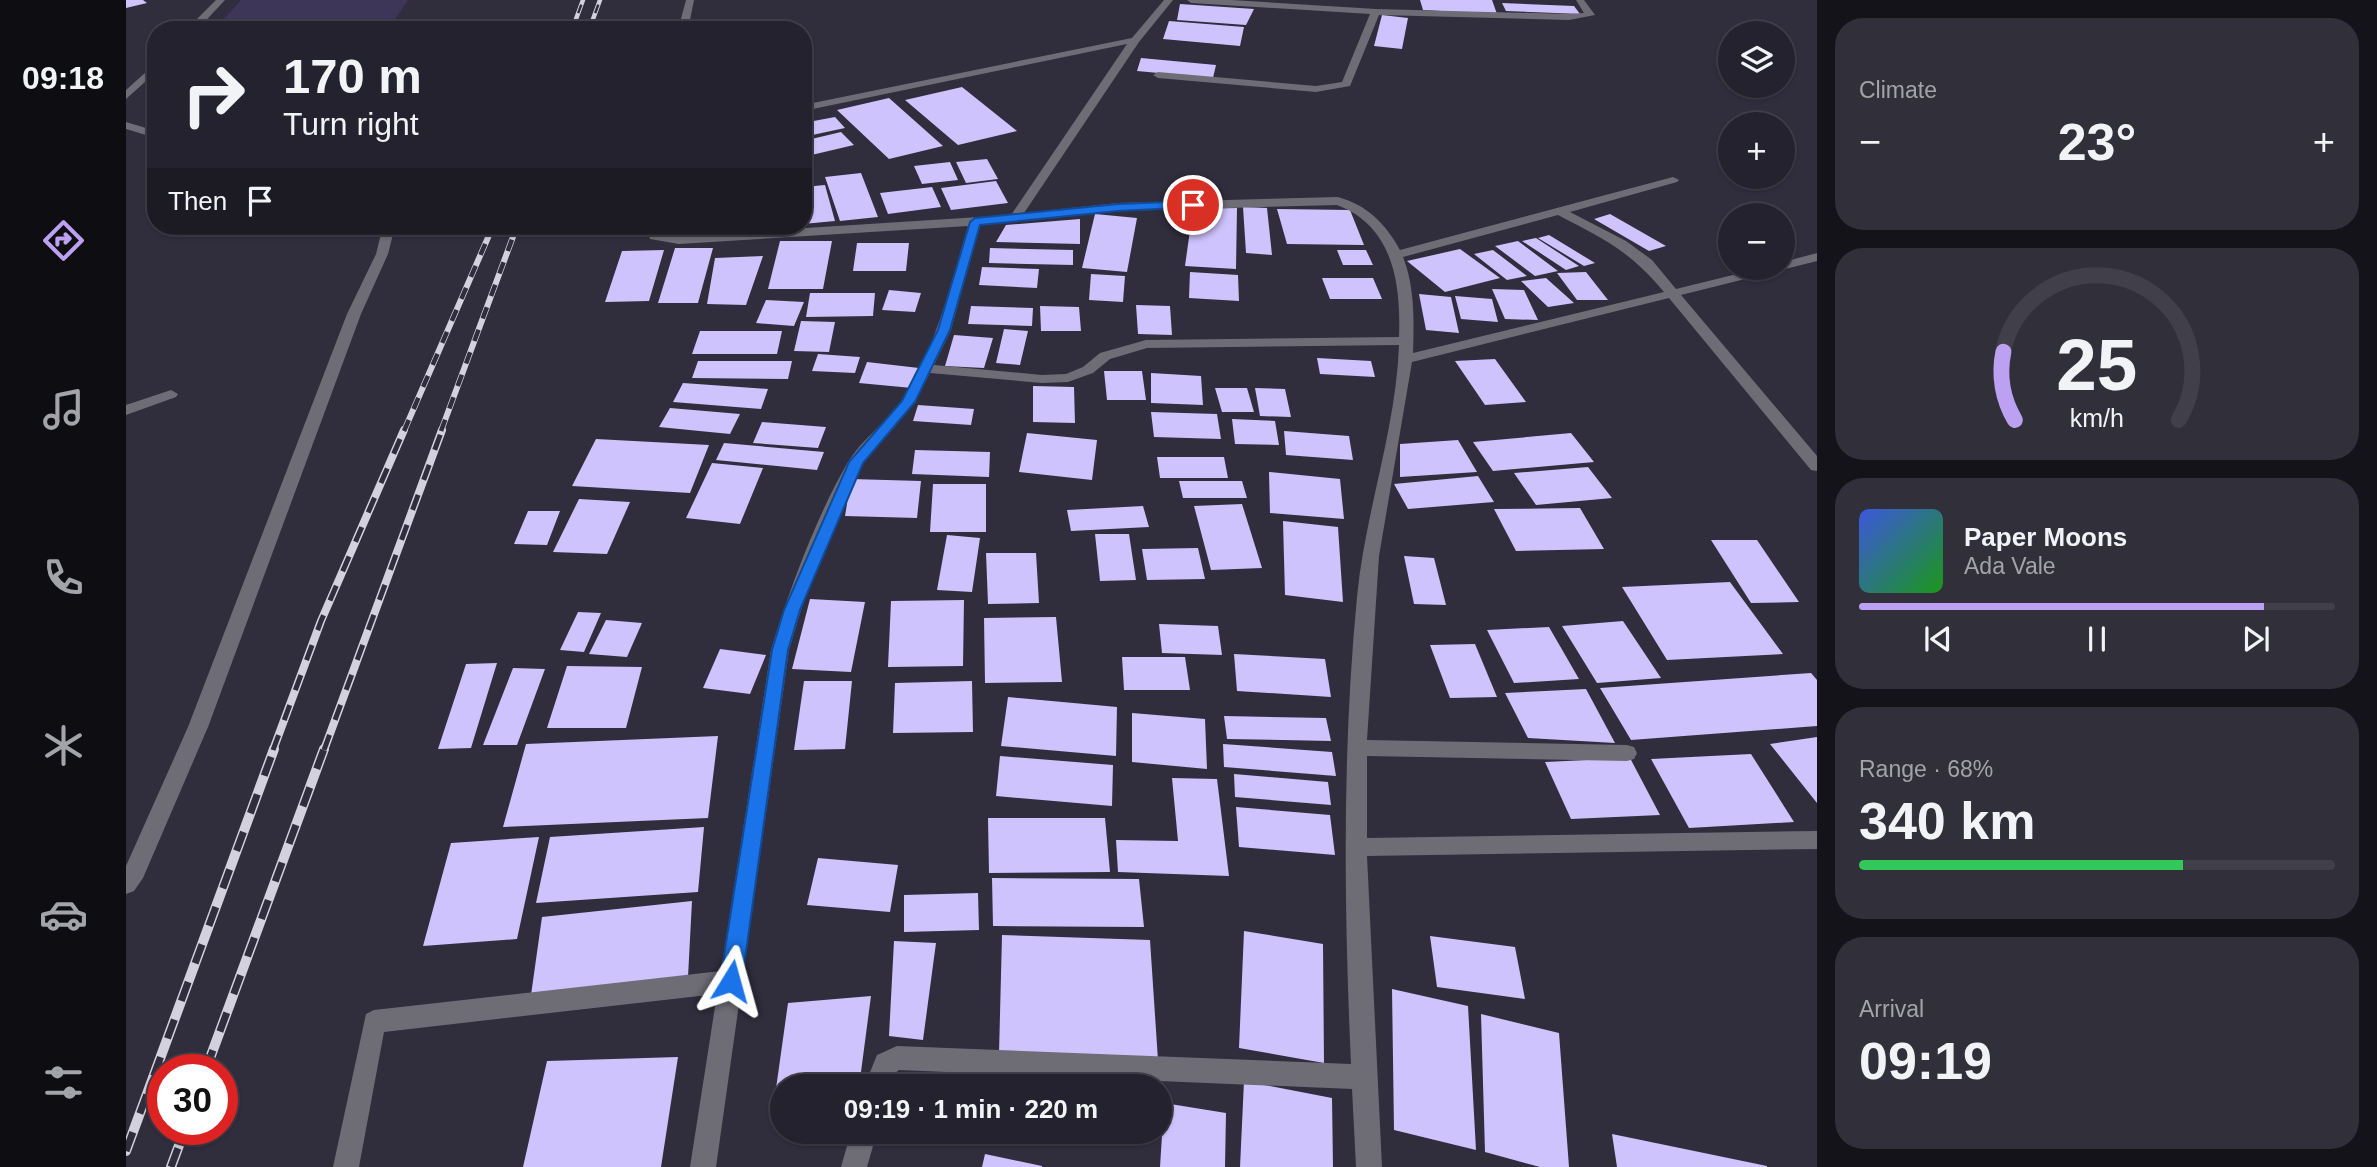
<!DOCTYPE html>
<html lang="en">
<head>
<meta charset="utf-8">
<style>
  :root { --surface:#24222e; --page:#302f3a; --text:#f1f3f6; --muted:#a3a4aa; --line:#413f4a; --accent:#bca0f2 }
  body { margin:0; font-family:Arial,sans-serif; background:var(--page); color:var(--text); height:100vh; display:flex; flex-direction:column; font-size:26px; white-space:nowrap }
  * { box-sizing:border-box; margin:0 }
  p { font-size:23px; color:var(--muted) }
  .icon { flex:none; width:38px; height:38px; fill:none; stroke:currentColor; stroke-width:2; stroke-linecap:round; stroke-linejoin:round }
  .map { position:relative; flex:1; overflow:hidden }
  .details { display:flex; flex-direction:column; gap:18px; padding:18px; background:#141319; width:560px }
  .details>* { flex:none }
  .guide { position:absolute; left:21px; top:21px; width:665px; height:214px; border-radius:28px; box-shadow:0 2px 5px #0004,0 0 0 2px var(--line); background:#24222e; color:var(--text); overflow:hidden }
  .tools { position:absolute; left:1592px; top:21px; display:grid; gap:14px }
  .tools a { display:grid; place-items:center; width:77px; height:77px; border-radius:50%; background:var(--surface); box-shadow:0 2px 5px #0004,0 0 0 2px var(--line); font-size:35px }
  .speed { position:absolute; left:21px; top:1054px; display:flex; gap:14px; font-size:35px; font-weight:700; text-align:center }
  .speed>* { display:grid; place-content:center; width:91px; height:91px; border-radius:50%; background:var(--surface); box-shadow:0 2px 5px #0004,0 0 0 2px var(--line); line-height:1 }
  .speed .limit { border:10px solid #d22; background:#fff; color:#111 }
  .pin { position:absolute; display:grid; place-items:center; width:60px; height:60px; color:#fff; margin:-30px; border:4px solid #fff; border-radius:50%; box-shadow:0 2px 7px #0007 }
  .me { position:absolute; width:77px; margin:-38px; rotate:8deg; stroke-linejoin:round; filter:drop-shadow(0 0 5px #0008) }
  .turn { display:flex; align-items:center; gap:24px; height:147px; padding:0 21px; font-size:32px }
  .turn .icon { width:91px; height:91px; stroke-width:2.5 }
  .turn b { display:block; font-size:49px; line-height:60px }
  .then { display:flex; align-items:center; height:66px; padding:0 21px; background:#0003; gap:14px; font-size:26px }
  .big { font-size:52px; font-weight:700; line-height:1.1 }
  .details .widget { flex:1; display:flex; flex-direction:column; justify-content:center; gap:10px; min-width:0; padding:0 24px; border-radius:28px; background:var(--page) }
  .details .dial { align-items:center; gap:0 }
  .dial svg { height:182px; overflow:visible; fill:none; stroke:var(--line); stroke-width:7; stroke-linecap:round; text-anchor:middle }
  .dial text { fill:var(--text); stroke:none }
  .song { display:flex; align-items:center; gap:21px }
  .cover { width:84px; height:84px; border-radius:10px; background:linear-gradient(135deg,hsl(230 70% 55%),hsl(120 70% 35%)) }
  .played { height:7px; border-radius:4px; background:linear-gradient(90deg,var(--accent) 85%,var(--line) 85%) }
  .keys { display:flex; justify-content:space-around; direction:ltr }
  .heat { display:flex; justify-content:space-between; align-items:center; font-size:38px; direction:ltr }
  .charge { height:10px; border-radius:5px; background:linear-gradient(90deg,#34c759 68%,var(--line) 0) }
  .trip { position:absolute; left:644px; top:1074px; width:402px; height:70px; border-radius:35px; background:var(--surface); box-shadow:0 2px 5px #0004,0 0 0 2px var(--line); font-weight:700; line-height:70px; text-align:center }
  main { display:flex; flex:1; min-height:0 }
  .tabs { display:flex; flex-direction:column; width:126px; justify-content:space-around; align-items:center; background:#0e0e12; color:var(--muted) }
  .tabs .icon { width:49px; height:49px }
  .tabs .active { color:var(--accent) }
  .tabs b { font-size:32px; color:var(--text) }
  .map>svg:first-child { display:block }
  .green { fill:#3e3658 }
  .building { fill:#cec3fd }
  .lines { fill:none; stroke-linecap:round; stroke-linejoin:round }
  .service { fill:#6e6d76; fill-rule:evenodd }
  .minor { fill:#6e6d76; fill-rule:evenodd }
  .rail-far3-casing { stroke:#d3d1dd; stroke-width:4.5 }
  .rail-far2-casing { stroke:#d3d1dd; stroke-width:6 }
  .rail-far1-casing { stroke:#d3d1dd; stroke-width:8 }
  .rail-casing { stroke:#d3d1dd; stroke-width:10 }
  .rail-far3 { stroke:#302d3d; stroke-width:2.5; stroke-dasharray:9; stroke-linecap:butt }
  .rail-far2 { stroke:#302d3d; stroke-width:4.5; stroke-dasharray:12; stroke-linecap:butt }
  .rail-far1 { stroke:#302d3d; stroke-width:5; stroke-dasharray:16; stroke-linecap:butt }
  .rail { stroke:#302d3d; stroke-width:7; stroke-dasharray:20; stroke-linecap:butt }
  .route { fill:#1a73e8; stroke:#114b97; stroke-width:2 }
</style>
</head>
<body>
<main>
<nav class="tabs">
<b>09:18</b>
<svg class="icon active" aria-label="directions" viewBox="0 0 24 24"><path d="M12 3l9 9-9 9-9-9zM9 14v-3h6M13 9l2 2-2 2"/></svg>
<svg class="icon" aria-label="music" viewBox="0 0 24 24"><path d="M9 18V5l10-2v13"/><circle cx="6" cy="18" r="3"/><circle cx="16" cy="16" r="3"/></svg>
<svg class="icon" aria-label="phone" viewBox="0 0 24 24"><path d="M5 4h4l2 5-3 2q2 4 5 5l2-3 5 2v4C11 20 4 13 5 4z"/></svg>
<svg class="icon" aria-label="climate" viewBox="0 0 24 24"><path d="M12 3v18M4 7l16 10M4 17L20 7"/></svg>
<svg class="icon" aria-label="car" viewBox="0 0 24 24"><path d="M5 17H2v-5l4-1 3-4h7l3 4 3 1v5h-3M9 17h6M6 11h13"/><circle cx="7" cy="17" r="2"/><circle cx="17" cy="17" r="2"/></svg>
<svg class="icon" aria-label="filters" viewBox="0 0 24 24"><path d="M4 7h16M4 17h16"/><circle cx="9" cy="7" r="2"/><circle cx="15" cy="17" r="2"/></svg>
</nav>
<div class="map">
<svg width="1691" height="1167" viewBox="0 0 1691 1167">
  <rect width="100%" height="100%" fill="#302d3d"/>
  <!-- green -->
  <path class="green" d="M115,0H282L266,24L249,30H88Z"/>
  <!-- building -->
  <path class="building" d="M0,0H17L21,3L0,8Z
    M1294,0H1366L1371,14L1297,10Z
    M1376,3L1448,6L1454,14L1380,11Z
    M1054,4L1128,9L1120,25L1051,20Z
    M1256,15L1282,18L1276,49L1248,46Z
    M1043,21L1118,27L1114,46L1037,39Z
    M1015,58L1090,65L1087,78L1011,71Z
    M836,87L891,131L832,145L779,100Z
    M763,98L817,146L763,159L711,110Z
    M709,117L719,128L677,137V123Z
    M715,132L728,145L677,157V141Z
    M861,159L872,179L840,183L830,162Z
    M824,162L832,180L796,184L788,166Z
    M735,173L752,217L714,221L699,177Z
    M870,181L882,203L825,210L815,188Z
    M699,185L709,221L677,224V187Z
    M806,187L815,207L762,214L754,193Z
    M1117,207L1141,208L1146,255L1120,253Z
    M1111,208L1110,269L1059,266L1067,209Z
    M1151,209L1224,210L1238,245L1161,244Z
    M969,214L1011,218L1001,272L956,268Z
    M1484,214L1540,246L1523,251L1468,219Z
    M954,219V244L870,242L880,225Z
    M1423,235L1469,263L1458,266L1412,238Z
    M1410,238L1453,266L1440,270L1396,241Z
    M654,241H706L697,289H642Z
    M1392,241L1432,271L1409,276L1369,246Z
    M731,243H783L780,271H727Z
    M549,248H587L572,303H532Z
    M864,248L947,250V265L863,263Z
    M1334,249L1374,278L1319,292L1281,261Z
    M538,250L523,301L479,302L496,251Z
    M1211,250H1240L1247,265H1217Z
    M1367,250L1401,276L1381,280L1348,254Z
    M637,256L620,305L581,304L589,258Z
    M856,267L913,269L911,288L853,285Z
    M1064,272L1112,275L1113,301L1063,298Z
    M1460,272L1482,300H1451L1431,273Z
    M965,274L999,276L997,302L963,300Z
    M1196,278H1247L1256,299H1204Z
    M1420,278L1448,303L1422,307L1395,281Z
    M1366,289L1398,290L1412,320L1379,319Z
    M763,290L795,293L789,312L756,310Z
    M684,293H749L747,316L680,317Z
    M1293,294L1325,297L1333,333L1300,330Z
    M1329,296L1366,299L1372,322L1335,319Z
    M640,300L678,302L668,326L630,323Z
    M1010,305L1044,306L1046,335L1012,334Z
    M845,306L907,308L906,326L842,324Z
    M914,306L953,307L955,331H915Z
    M675,321L709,322L703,352L668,351Z
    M878,329L902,331L894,365L870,363Z
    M574,331H656L651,354H566Z
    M828,335L867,338L858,368L819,366Z
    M692,354L734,357L729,373L686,371Z
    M1191,358L1245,361L1249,377L1194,374Z
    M1369,359L1400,402L1359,405L1329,361Z
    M572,361H666L662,379L566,378Z
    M741,362L793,368L786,388L733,383Z
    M978,371H1016L1020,400H981Z
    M1025,373L1075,376L1077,405L1025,403Z
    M557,383L642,389L635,409L547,402Z
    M907,386L948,387L949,423L907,422Z
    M1089,388H1121L1128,412H1096Z
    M1129,388L1159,389L1165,417L1134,416Z
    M792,405L848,409L845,425L787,421Z
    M544,408L614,414L604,434L533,427Z
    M1025,412L1091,414L1095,439L1028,437Z
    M1106,419L1149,421L1153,445L1109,444Z
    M636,422L700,427L692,448L627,443Z
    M1158,431L1223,436L1227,460L1160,455Z
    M901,433L971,440L966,480L893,472Z
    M1445,433L1468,462L1367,471L1347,442Z
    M470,439L583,445L564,493L446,486Z
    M1332,440L1351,472L1274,477V444Z
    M598,443L698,452L691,470L590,460Z
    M789,450L864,452L863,477L786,474Z
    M1031,457H1098L1102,478H1034Z
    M586,463L637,468L614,524L560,518Z
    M1462,467L1486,498L1410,505L1388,473Z
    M1143,472L1214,479L1218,519L1144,513Z
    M1352,476L1368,502L1282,509L1268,484Z
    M725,479L795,481L791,518L719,516Z
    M1053,481H1116L1121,498H1057Z
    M807,484H860V532H804Z
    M453,499L504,502L481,554L427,552Z
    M1116,504L1136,568L1085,570L1068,506Z
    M1017,506L1023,527L945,531L941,510Z
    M1454,508L1478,549L1390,551L1368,509Z
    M402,511H434L421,545L388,544Z
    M1157,521L1212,527L1217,602L1159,595Z
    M969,534H1003L1010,580L974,581Z
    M821,535L854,538L846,592L811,590Z
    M1585,540H1631L1673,602L1625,603Z
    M1072,548L1079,579L1021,580L1016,549Z
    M860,553H910L913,603L862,604Z
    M1278,556L1308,558L1320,605L1288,604Z
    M1604,582L1657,654L1541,660L1496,587Z
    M684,599L739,602L725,672L666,669Z
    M838,600L837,666L762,667L765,601Z
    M452,612L475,613L458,652L434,650Z
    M930,617L936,682L859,683L858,618Z
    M480,620L516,623L501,657L463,654Z
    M1497,621L1535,678L1471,683L1436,626Z
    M1033,624L1092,626L1096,655L1036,653Z
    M1423,627L1453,679L1388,683L1361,630Z
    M1349,644L1371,697L1324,698L1304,645Z
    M594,649L640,655L624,694L577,688Z
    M1108,654L1199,659L1205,697L1111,691Z
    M996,657H1059L1064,690H998Z
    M371,663L345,748L312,749L340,664Z
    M441,666L516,667L500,728H421Z
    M387,668L419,669L391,745H357Z
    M1685,673L1691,680V726L1505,740L1474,688Z
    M678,681H726L719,749L668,750Z
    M846,681L847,732L767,733L769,683Z
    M1460,689L1489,743L1402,738L1379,693Z
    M882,697L991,707L990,756L875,746Z
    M1006,713L1079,719L1081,769L1006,762Z
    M1098,716L1200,718L1205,741L1101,739Z
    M592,736L582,818L377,827L400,744Z
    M1691,737V803L1644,744Z
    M1097,744L1206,752L1210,776L1098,767Z
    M1625,754L1668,822L1563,828L1525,759Z
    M874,756L987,765L986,806L870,796Z
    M1504,758L1534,815L1445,819L1419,762Z
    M1108,774L1202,782L1205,805L1109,797Z
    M1046,778L1091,779L1103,876L992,872L990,840L1052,841Z
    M1110,807L1204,815L1209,855L1113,847Z
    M862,818H979L984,872L863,873Z
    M578,827L572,892L410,903L424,837Z
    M413,837L391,939L297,946L325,843Z
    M692,858L772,865L764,912L681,905Z
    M866,878L1013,879L1018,927L867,926Z
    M852,893L853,930L778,932V895Z
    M566,901L562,977L405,995L416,917Z
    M1118,931L1197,944L1198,1063L1113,1048Z
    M876,935L1024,940L1032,1060L873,1054Z
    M1304,936L1389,947L1399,999L1311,987Z
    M768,941L810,943L797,1040L763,1036Z
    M1266,989L1342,1006L1350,1150L1268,1130Z
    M745,996L733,1087H656V1103H648L662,1003Z
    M1355,1014L1433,1033L1443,1167H1414L1359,1152Z
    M552,1057L535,1167H397L421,1061Z
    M1118,1081L1206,1098L1207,1167H1114Z
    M1038,1103L1100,1113L1099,1167H1034Z
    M1486,1134L1641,1166V1167H1491Z
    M859,1154L916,1166V1167H856Z"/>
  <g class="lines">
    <!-- service -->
    <path class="service" d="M1061,0H1106L1250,9L1443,14L1458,13L1450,0H1458L1469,15L1443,20L1253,15L1224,86L1190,92L1032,78L1027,75L1032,72L1190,86L1216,82L1244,14L1065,3Z"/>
    <!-- minor -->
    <path class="minor" d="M90,0H99L71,30H60Z
      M560,0H568L562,30H552Z
      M1038,0H1047L1013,42L898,213L992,203L1212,197C1241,205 1260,224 1274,250L1547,177L1553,180L1551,182L1444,212L1500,241L1526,260L1550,289L1635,268H1657V262L1691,253V261L1555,295L1691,456V471L1685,470L1543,298L1286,362L1253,556L1241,740L1501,745L1508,747L1511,753L1508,759L1501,761L1241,756V838L1691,831V849L1241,856L1256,1167H1230L1226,1089L773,1070L769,1073L763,1087H738L751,1055L771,1046L1225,1064C1218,908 1216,752 1231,597C1239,512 1270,430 1273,345L1021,348L984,359L967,373L942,382L916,383L804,373L787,405L737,464L703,537L675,610L663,650L590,1167H564L591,994L258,1032L233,1167H207L240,1014L248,1010L595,971L645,650C663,590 691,515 722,462C736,439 760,423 775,401C809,352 825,283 842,226L553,244L524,239L520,226H532L534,233L553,236L885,215L1001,44L677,111V105L1006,38ZM1211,205C1267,226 1275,283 1273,337L1020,340L974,353L957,367L940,374L916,375L808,365L825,330L854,225L992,211ZM1432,215C1478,239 1504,251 1538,292L1287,353C1288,322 1289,287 1277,257Z
      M30,63V72L0,99V90Z
      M0,122L30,131V138L0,129Z
      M257,226H269L262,254L235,314L82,727L17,878L8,891L0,894V866L62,727L221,314L250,254Z
      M45,390L52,394L50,397L0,415V405Z
      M725,1132H751L741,1167H715Z"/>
    <!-- rail-far3 casing -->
    <g class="rail-far3-casing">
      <path id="rail-far3" d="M446,30L457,0
        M463,30L474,0"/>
    </g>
    <!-- rail-far2 casing -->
    <g class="rail-far2-casing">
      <path id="rail-far2" d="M278,431L367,226
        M315,431L391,226"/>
    </g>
    <!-- rail-far1 casing -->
    <g class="rail-far1-casing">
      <path id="rail-far1" d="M147,750L195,621L278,430
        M198,750L316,430"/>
    </g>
    <!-- rail casing -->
    <g class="rail-casing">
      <path id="rail" d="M80,1069L198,749
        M0,1151L148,749
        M45,1167L59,1129"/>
    </g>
    <!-- rail-far3 -->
    <use href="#rail-far3" class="rail-far3"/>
    <!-- rail-far2 -->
    <use href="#rail-far2" class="rail-far2"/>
    <!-- rail-far1 -->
    <use href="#rail-far1" class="rail-far1"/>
    <!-- rail -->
    <use href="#rail" class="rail"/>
  </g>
  <!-- route -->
  <path class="route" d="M1067,201L1073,205L1071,207L992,211L854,225L824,330L789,402L737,463L674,610L662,650L616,981L612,988L605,991L597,988L594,981L646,650L658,610L723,462L776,401L812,330L844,222L849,218L992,204Z"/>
</svg>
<div class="tools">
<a><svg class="icon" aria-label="layers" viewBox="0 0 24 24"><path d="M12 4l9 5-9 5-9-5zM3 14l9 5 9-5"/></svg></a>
<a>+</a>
<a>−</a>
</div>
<div class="speed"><div class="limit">30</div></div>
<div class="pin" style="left:1067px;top:205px;background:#d93025"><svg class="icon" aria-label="arrive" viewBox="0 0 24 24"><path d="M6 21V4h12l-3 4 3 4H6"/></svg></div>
<svg class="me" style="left:605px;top:981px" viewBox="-20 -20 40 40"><path d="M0-17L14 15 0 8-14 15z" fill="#1a73e8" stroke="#fff" stroke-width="4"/></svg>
<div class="trip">09:19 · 1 min · 220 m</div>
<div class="guide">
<div class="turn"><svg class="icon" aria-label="right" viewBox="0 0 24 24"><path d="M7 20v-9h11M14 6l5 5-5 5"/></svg><div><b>170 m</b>Turn right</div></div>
<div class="then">Then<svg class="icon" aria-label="arrive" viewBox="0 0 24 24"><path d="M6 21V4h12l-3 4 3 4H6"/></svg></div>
</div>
</div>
<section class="details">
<div class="widget"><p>Climate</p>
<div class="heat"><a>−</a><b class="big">23°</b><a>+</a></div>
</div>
<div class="widget dial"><svg viewBox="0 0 100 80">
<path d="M14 69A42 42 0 1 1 86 69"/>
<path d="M14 69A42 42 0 0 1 9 39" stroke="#bca0f2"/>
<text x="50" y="56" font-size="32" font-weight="700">25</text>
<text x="50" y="72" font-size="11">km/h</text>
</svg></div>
<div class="widget">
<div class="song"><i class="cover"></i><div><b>Paper Moons</b><p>Ada Vale</p></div></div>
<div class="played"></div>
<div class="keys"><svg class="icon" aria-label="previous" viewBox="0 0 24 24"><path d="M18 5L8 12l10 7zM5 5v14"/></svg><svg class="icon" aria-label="pause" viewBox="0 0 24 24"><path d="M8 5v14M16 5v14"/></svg><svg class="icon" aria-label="next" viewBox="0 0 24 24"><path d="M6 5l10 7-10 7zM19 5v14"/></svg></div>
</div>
<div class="widget"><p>Range · 68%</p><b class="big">340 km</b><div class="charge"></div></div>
<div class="widget"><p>Arrival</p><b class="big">09:19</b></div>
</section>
</main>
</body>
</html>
